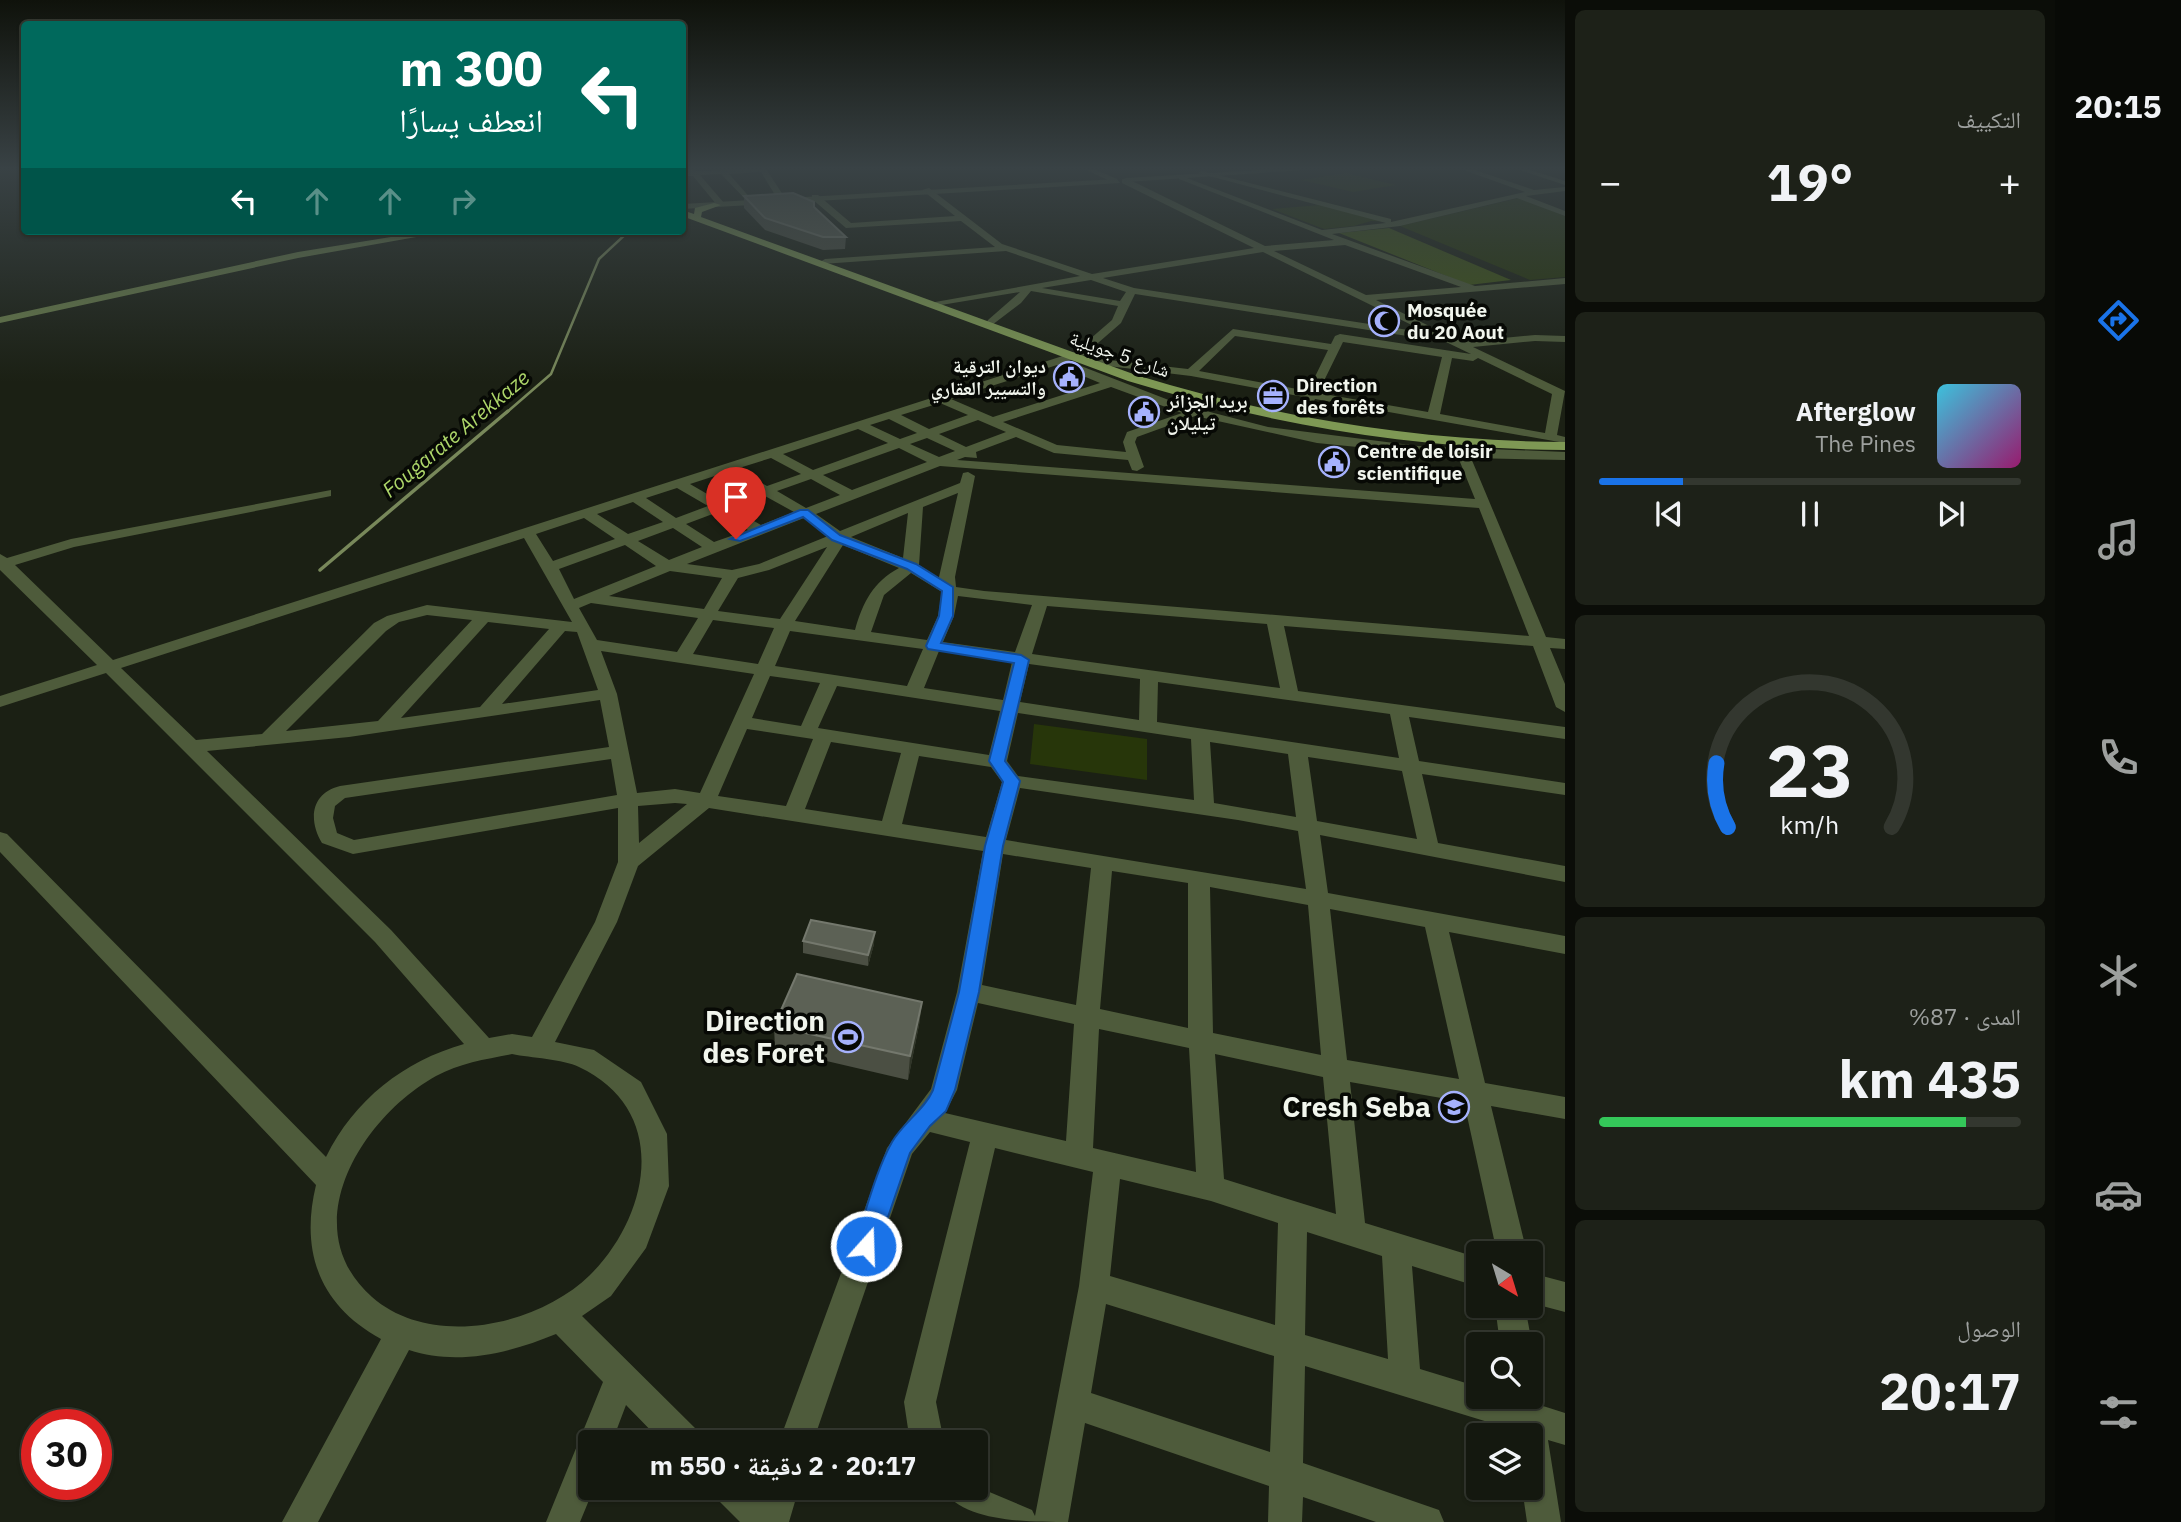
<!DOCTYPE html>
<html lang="ar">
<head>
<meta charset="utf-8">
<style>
  :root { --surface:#14180f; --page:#1d2118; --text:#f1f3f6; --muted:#9da09e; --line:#33372f; --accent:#1a73e8 }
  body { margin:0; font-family:"IBM Plex Sans","Noto Naskh Arabic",sans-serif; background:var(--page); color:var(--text); direction:rtl; height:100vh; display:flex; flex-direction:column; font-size:26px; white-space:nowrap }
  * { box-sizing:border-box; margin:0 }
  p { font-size:23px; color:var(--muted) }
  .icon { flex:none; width:38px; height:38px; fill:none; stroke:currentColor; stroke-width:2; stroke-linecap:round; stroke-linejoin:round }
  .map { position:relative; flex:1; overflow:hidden; direction:ltr }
  .side { display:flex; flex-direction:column; gap:10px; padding:10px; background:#0b0d08; width:490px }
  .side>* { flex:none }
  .banner { position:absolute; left:21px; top:21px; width:665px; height:214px; border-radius:7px; box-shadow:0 2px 5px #0004,0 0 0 2px var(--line); direction:rtl; background:#00695c; color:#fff; overflow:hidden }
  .needle { width:46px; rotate:142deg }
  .buttons { position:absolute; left:1466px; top:1241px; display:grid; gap:14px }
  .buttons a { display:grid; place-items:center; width:77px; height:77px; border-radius:7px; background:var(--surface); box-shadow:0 2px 5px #0004,0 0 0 2px var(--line); font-size:35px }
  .speed { position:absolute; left:21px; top:1409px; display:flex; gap:14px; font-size:35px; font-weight:700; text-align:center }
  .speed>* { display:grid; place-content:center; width:91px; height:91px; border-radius:50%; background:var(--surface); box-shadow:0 2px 5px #0004,0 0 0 2px var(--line); line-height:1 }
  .speed .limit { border:10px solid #d22; background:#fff; color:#111 }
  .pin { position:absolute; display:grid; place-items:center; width:60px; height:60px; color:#fff; margin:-72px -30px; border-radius:50% 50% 50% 0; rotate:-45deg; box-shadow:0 0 7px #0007 }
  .pin .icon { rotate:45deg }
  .me { position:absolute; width:77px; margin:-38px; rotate:20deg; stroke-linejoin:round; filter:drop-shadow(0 0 5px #0008) }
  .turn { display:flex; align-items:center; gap:24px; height:147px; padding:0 28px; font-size:32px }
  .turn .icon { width:91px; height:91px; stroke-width:2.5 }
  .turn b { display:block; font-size:49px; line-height:60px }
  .lanes { display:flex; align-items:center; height:66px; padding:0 28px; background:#0003; justify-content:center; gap:35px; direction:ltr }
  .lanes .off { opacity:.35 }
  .big { font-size:52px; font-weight:700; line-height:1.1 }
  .side .tile { flex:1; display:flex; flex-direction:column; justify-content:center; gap:10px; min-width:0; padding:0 24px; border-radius:10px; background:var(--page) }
  .side .dial { align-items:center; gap:0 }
  .dial svg { height:182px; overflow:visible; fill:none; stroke:var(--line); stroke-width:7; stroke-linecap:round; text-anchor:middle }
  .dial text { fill:var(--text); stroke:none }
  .song { display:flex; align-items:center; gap:21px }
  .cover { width:84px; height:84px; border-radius:10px; background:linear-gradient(135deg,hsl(190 70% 55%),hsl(320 70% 35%)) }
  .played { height:7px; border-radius:4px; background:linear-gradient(90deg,var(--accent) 20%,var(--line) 20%) }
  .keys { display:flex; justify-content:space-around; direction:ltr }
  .heat { display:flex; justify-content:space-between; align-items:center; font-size:38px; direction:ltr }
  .charge { height:10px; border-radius:5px; background:linear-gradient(90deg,#34c759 87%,var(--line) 0) }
  .trip { position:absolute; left:578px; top:1430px; width:410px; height:70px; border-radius:7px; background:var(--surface); box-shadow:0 2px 5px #0004,0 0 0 2px var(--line); font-weight:700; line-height:70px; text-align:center; direction:rtl }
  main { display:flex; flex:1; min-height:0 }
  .menu { display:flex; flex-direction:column; width:126px; justify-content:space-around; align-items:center; background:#080a06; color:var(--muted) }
  .menu .icon { width:49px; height:49px }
  .menu .current { color:var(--accent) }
  .menu b { font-size:32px; color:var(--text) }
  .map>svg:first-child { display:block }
  .green { fill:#27360a }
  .forest { fill:#3f5415 }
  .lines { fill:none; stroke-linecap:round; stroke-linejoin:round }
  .stream-far1 { stroke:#78885a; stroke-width:2.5 }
  .stream { stroke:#78885a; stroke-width:3.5 }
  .minor { fill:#4e5b3b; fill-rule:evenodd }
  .tertiary { fill:#4e5b3b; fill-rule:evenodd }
  .secondary { fill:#697d4a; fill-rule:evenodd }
  .primary { fill:#7e9854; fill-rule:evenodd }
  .wall { fill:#4b4f43 }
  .shaded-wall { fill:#303528 }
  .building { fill:#5c6155; stroke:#74786d; stroke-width:2 }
  .route { fill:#1a73e8; stroke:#114b97; stroke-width:2 }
  .labels { text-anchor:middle; stroke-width:7; stroke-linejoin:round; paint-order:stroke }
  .far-poi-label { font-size:19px; font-weight:bold; fill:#f1f5ed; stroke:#070905; text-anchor:start }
  .far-street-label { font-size:19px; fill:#f1f5ed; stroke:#070905 }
  .far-water-label { font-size:21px; font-style:italic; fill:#add669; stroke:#070905 }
  .near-poi-label { font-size:28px; font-weight:bold; fill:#f1f5ed; stroke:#070905; text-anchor:end }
</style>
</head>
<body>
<main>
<nav class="menu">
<b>20:15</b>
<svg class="icon current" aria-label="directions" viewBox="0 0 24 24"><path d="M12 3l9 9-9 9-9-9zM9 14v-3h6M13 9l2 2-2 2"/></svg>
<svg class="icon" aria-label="music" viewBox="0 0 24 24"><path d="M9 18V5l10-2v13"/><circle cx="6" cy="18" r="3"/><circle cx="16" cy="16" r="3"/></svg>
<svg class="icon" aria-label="phone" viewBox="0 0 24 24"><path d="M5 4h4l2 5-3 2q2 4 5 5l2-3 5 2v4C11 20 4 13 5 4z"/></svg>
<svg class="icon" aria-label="climate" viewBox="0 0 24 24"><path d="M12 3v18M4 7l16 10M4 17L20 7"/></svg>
<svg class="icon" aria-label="car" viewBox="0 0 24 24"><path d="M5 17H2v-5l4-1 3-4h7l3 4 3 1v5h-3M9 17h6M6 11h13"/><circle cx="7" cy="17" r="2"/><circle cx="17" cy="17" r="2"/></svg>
<svg class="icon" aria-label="filters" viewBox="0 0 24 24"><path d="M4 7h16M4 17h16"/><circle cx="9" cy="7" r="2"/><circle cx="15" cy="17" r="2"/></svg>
</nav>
<section class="side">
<div class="tile"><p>التكييف</p>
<div class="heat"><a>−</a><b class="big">19°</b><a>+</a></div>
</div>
<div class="tile">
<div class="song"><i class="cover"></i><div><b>Afterglow</b><p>The Pines</p></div></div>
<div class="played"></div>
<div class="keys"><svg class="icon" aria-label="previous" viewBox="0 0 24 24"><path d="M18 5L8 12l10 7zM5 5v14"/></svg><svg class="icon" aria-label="pause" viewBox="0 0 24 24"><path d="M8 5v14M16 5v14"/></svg><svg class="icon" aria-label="next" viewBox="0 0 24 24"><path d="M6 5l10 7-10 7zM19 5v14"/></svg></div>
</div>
<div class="tile dial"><svg viewBox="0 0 100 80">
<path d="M14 69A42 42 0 1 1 86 69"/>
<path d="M14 69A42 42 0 0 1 9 41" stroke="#1a73e8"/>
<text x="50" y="56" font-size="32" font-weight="700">23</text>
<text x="50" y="72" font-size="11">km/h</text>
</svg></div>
<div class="tile"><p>المدى · 87%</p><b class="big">435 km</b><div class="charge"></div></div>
<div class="tile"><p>الوصول</p><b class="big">20:17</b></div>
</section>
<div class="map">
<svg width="1565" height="1522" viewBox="0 0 1565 1522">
  <rect width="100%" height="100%" fill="#1b2014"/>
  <!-- green -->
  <path class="green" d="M1346,173L1396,185L1353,192L1301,180Z
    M1519,198L1565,216V277L1530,280L1400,226Z
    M1320,205L1392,222L1371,221L1354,226L1324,229L1272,209Z
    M1034,724L1147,739V780L1030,764Z"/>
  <!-- forest -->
  <path class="forest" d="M1389,228L1511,280L1469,285L1339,233Z"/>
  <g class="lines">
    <!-- stream-far1 -->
    <path class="stream-far1" d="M506,413L551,374L599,259L629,231"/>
    <!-- stream -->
    <path class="stream" d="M320,570L508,411"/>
    <!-- minor -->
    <path class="minor" d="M687,169L697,171L766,169L787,201L780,203L761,172L729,174L753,201L749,203L721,174L700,175L724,203L717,205L693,176H682V172L689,171Z
      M1084,169H1094L1117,179L1110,181Z
      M1461,169H1472L1534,190L1565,187V191L1526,196L1565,211V216L1517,198L1400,226L1332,234L1475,286L1565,278V284L1376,300L1462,342L1535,335L1565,336V342L1535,341L1473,347L1565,391L1557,435L1565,437V443L1315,399L1305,419L1301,420L1295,416L1304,397L1191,376L1100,365L1094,362L1100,359L1188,369L1233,329L1331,344L1335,336L1340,334L1471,354L1446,342L1135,294L1121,323L1083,356L1068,361L1179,404L1268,427L1418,446L1565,452V460L1471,458L1546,637L1565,639V649L1550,648L1565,684V712L1556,707L1533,646L1284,626L1298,691L1565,727V739L1409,717L1419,761L1565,783V795L1422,774L1438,843L1565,866V882L1320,835L1328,893L1565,936V954L1449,932L1485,1083L1565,1097V1119L1491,1106L1527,1253H1497L1464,1102L1350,1082L1365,1223L1479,1258V1287L1412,1266L1420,1369L1479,1387V1396H1531V1382L1536,1385L1543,1406L1565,1413V1445L1548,1440L1561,1522H1527L1522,1488H1531V1435H1514V1430L1305,1366L1303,1463L1439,1510L1444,1522H1376L1303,1497L1302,1522H1268L1269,1486L1085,1423L1068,1522C1026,1522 962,1522 942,1488H975V1479L987,1491L1032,1510L1035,1516L1079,1286L1093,1172L995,1148L936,1402L944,1442H910L904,1402L970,1142L930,1132L912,1154L813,1442H779L887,1148L931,1089L957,992L983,851L709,808L638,866L617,922L555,1042L594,1050L641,1082L667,1134L669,1186L646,1248L611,1296L582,1316L697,1430L702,1442H662L626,1405L612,1442H590V1488H594L580,1522H546L603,1382L556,1334C510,1353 457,1366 409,1350L318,1522H282L381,1339C319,1305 300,1251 316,1185L0,852V832L7,834L326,1157C354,1100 404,1061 464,1044L375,942L106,673L0,707V696L97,665L0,570V554L7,558L71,539L331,490V496L326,497L74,547L15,565L113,660L1075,352L1112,320L1118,306L1031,291L1021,303L992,325L987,322L988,320L1020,292L929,307L924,304L1080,276L1006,251L822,264L820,262L825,259L995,247L961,221L846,228L812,199V195H818L851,223L955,216L922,190L929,188L1002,244L1092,274L1254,248L1122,183V179H1128L1265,246L1334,240L1179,179V175L1322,230L1386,223L1198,173L1202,171L1391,219V222L1525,192ZM1345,245L1461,287L1366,295L1274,251ZM1263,252L1428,333L1134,288L1103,278ZM1091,280L1126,292L1120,301L1042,288ZM1235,336L1328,350L1308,391L1199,371ZM1343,342L1442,357L1428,412L1318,393ZM1452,358L1473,361L1478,358L1552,394L1545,433L1440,414ZM1057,365L1100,383L993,417L951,399ZM1111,387L1182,413L1127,432L1123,442L1126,452L1057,445L1003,422ZM940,403L968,415L929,429L901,415ZM1195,416L1317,443L1458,457L1475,499L957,460L965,457L977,458L976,452L1016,437L1054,453L1128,460L1132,470L1137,471L1144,467L1135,442L1137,437ZM889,419L917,433L900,439L870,425ZM978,420L1006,432L966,447L939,434ZM858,429L888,443L813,470L783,454ZM927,438L955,451L939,457L910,444ZM899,448L927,462L852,490L823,475ZM771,458L801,474L767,486L736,469ZM940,466L1479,508L1529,636L984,591L956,587L955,577L975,476L968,472L963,473L960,483L840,531L816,514ZM724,473L755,490L721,502L690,484ZM811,479L840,495L806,508L777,491ZM677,488L708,506L676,518L646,498ZM958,493L939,577V578L919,565L923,507ZM765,496L794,512L761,525L731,508ZM633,502L663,522L628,534L597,514ZM718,512L748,530L714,542L686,524ZM908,513L903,558L851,537ZM584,518L615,539L553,561L536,534ZM804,518L828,536L759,564L732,570L687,564ZM673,528L702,547L669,560L638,541ZM524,538L572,622L427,605L387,616L374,623L262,734L196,740L121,668ZM625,545L656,566L574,599L559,569ZM843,545L899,568C873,582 863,602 855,630L795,621ZM827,547L780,619L718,611L738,578L769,570ZM670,571L722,578L704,609L609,596ZM911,573L942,592L938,616L927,640L871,632L884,595ZM958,596L1032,605L1015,652L943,642L954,616ZM591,603L698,618L677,652L597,640L579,608ZM1047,606L1267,624L1280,688L1032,654ZM427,615L472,620L378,721L286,731L386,631L399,622ZM713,620L774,628L758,664L693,654ZM488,622L549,629L480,707L401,718ZM565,631L577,632L598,690L502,704ZM790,631L923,649L907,686L775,666ZM601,651L754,674L700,793L675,789L637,793L617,694ZM939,651L1012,662L1003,700L924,688ZM1029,664L1140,679L1139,720L1020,702ZM770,676L820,683L801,726L752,718ZM1158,682L1390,714L1399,758L1157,722ZM837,686L1000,711L989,755L818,728ZM600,700L609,747L340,786C311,793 308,820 322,843L353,854L618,808V862L595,922L532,1037L512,1034L489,1038L391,930L207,751L349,737ZM1018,713L1191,739L1194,800L1018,776L1007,761ZM747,729L813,739L786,806L718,796ZM831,742L901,753L882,821L805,809ZM1210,742L1288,754L1296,817L1214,803ZM919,756L991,767L1002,782L986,837L902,824ZM1308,757L1402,771L1417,839L1317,821ZM611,759L617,795L354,840L337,833L333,818L335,806L345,798ZM1020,788L1238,820L1298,831L1306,889L1006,840ZM675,803L687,804L639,843L638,806ZM1003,854L1091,868L1076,1005L982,985ZM1112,871L1188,883V1028L1100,1009ZM1210,887L1308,905L1321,1055L1213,1033ZM1330,909L1425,927L1459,1079L1347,1060ZM978,1003L1074,1024L1066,1141L945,1113L957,1090ZM1099,1029L1189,1048L1196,1172L1093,1148ZM512,1054C531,1058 563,1059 579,1067C670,1110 651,1214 590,1275C538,1326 431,1349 372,1297C293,1227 362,1117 436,1076C460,1063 486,1059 512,1054ZM1215,1054L1323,1077L1336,1214L1224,1179ZM1120,1179L1211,1201L1278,1223L1275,1325L1110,1276ZM1307,1232L1382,1256L1388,1359L1305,1335ZM1106,1304L1274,1356L1270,1452L1091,1393Z
      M1516,169H1527L1565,181V185Z
      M1531,1273L1565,1282V1312L1531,1303Z
      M1495,1306H1525L1532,1344L1531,1345L1500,1344Z
      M713,1488H754L763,1496L765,1488H799L789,1522H740L718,1500Z"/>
    <!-- tertiary -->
    <path class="tertiary" d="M1276,169H1320L1126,182L1122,180L1126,178Z
      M1117,179L1120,183L682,209L683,204Z"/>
    <!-- secondary -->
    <path class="secondary" d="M428,231H450L298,258L0,323V317L298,252Z"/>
    <!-- primary -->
    <path class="primary" d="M714,203L721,205L702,212L701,217L1136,375C1277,418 1418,441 1565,442V450C1415,449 1271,425 1128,381L682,216V210L694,214L695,208Z"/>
  </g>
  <!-- wall -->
  <path class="wall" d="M744,196L814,207L846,237L845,249L823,250L765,230L744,208Z
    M1263,392L1283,396L1278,404L1260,401Z
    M803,941L874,944L868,966L803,953Z
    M922,1002L919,1025L908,1080L775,1049L774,1026Z"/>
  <!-- shaded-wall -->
  <path class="shaded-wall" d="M875,932L874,944L868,966V955Z
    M922,1002L919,1025L908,1080L910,1056Z"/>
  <!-- building -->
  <path class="building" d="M793,193L814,202V207L846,237H823L765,218L744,196Z
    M1268,384L1285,387L1281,395L1263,392Z
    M811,920L875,932L868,955L803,941Z
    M797,974L922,1002L910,1056L774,1026Z"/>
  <!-- sky -->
  <linearGradient id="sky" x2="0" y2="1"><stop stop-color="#0f120b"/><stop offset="0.44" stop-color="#394245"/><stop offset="1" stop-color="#394245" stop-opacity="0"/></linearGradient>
  <rect width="1565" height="382" fill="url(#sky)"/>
  <!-- route -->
  <path class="route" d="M800,510H808L840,535L916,564L953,587V616L941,643L1021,655L1029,660L1005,761L1020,781L1003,846L979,992L955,1090L946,1111L930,1126L910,1153L878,1246L874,1254L866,1257L857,1254L854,1246C865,1215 876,1170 892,1142C903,1123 925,1109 933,1090L959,992L985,846L1003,782L989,761L1014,663L928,649L926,646L939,616L942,591L907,569L832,540L803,517L740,541L730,539Z"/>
  <!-- icons -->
  <defs>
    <g id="mosque-ring" transform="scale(1.575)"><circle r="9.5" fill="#070905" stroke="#a5b1fc" stroke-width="1.5"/><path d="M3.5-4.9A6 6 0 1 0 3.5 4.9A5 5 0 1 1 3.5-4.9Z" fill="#a5b1fc"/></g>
    <g id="civic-ring" transform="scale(1.575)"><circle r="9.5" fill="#070905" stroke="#a5b1fc" stroke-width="1.5"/><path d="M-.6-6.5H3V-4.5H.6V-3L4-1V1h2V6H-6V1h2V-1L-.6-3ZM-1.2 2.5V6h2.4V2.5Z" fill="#a5b1fc"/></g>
    <g id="office-ring" transform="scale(1.575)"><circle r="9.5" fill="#070905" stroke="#a5b1fc" stroke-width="1.5"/><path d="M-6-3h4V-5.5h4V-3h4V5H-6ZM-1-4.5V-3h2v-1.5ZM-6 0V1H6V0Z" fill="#a5b1fc"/></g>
    <g id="stadium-ring" transform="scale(1.575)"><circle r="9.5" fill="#070905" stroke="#a5b1fc" stroke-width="1.5"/><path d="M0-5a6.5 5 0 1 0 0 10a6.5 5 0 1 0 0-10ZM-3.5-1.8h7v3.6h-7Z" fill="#a5b1fc"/></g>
    <g id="school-ring" transform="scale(1.575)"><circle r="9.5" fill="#070905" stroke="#a5b1fc" stroke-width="1.5"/><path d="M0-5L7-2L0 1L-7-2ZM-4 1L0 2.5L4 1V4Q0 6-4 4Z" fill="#a5b1fc"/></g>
  </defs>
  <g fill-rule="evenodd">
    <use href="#mosque-ring" x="1384" y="321"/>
    <use href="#civic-ring" x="1069" y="377"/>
    <use href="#office-ring" x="1273" y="396"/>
    <use href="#civic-ring" x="1144" y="412"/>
    <use href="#civic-ring" x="1334" y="462"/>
    <use href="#stadium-ring" x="848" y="1037"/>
    <use href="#school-ring" x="1454" y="1107"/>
  </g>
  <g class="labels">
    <!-- far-poi labels -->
    <g class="far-poi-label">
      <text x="1407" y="317">Mosquée<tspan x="1407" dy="22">du 20 Aout</tspan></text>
      <text x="1046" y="373" text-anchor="end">ديوان الترقية<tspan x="1046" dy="22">والتسيير العقاري</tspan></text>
      <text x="1296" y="392">Direction<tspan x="1296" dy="22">des forêts</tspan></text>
      <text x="1167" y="408">بريد الجزائر<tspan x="1167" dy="22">تيليلان</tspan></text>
      <text x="1357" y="458">Centre de loisir<tspan x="1357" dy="22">scientifique</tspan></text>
    </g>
    <!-- far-street labels -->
    <g class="far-street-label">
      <text transform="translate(1120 354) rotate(19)" y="7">شارع 5 جويلية</text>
    </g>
    <!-- far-water labels -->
    <g class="far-water-label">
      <text transform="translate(456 434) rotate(-40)" y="7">Fougarate Arekkaze</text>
    </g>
    <!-- near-poi labels -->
    <g class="near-poi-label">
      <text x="825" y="1031">Direction<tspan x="825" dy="32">des Foret</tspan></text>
      <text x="1431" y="1117">Cresh Seba</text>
    </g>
  </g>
</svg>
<div class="buttons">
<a><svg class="needle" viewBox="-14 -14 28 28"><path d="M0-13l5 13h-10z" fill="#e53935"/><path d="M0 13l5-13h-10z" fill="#9da09e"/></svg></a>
<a><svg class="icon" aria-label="search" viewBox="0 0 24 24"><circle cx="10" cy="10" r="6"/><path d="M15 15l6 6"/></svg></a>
<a><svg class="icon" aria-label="layers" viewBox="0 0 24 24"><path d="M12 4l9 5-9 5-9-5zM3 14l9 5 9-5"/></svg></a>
</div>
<div class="speed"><div class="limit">30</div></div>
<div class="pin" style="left:736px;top:539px;background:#d93025"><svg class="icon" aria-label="arrive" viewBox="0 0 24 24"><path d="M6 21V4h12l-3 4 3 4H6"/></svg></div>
<svg class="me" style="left:866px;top:1246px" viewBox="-20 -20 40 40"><circle r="17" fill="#1a73e8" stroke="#fff" stroke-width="3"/><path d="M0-11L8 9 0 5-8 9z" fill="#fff"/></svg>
<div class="trip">20:17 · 2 دقيقة · 550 m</div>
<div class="banner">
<div class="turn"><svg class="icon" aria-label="left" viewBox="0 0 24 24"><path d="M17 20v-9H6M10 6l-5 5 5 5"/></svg><div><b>300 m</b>انعطف يسارًا</div></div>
<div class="lanes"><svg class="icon" aria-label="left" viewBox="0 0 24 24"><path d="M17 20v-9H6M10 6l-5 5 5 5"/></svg><svg class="icon off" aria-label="ahead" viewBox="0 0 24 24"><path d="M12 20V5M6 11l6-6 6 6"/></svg><svg class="icon off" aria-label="ahead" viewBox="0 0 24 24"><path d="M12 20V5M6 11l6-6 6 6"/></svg><svg class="icon off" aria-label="right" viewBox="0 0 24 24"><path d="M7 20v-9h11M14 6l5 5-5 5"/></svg></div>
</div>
</div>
</main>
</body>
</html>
